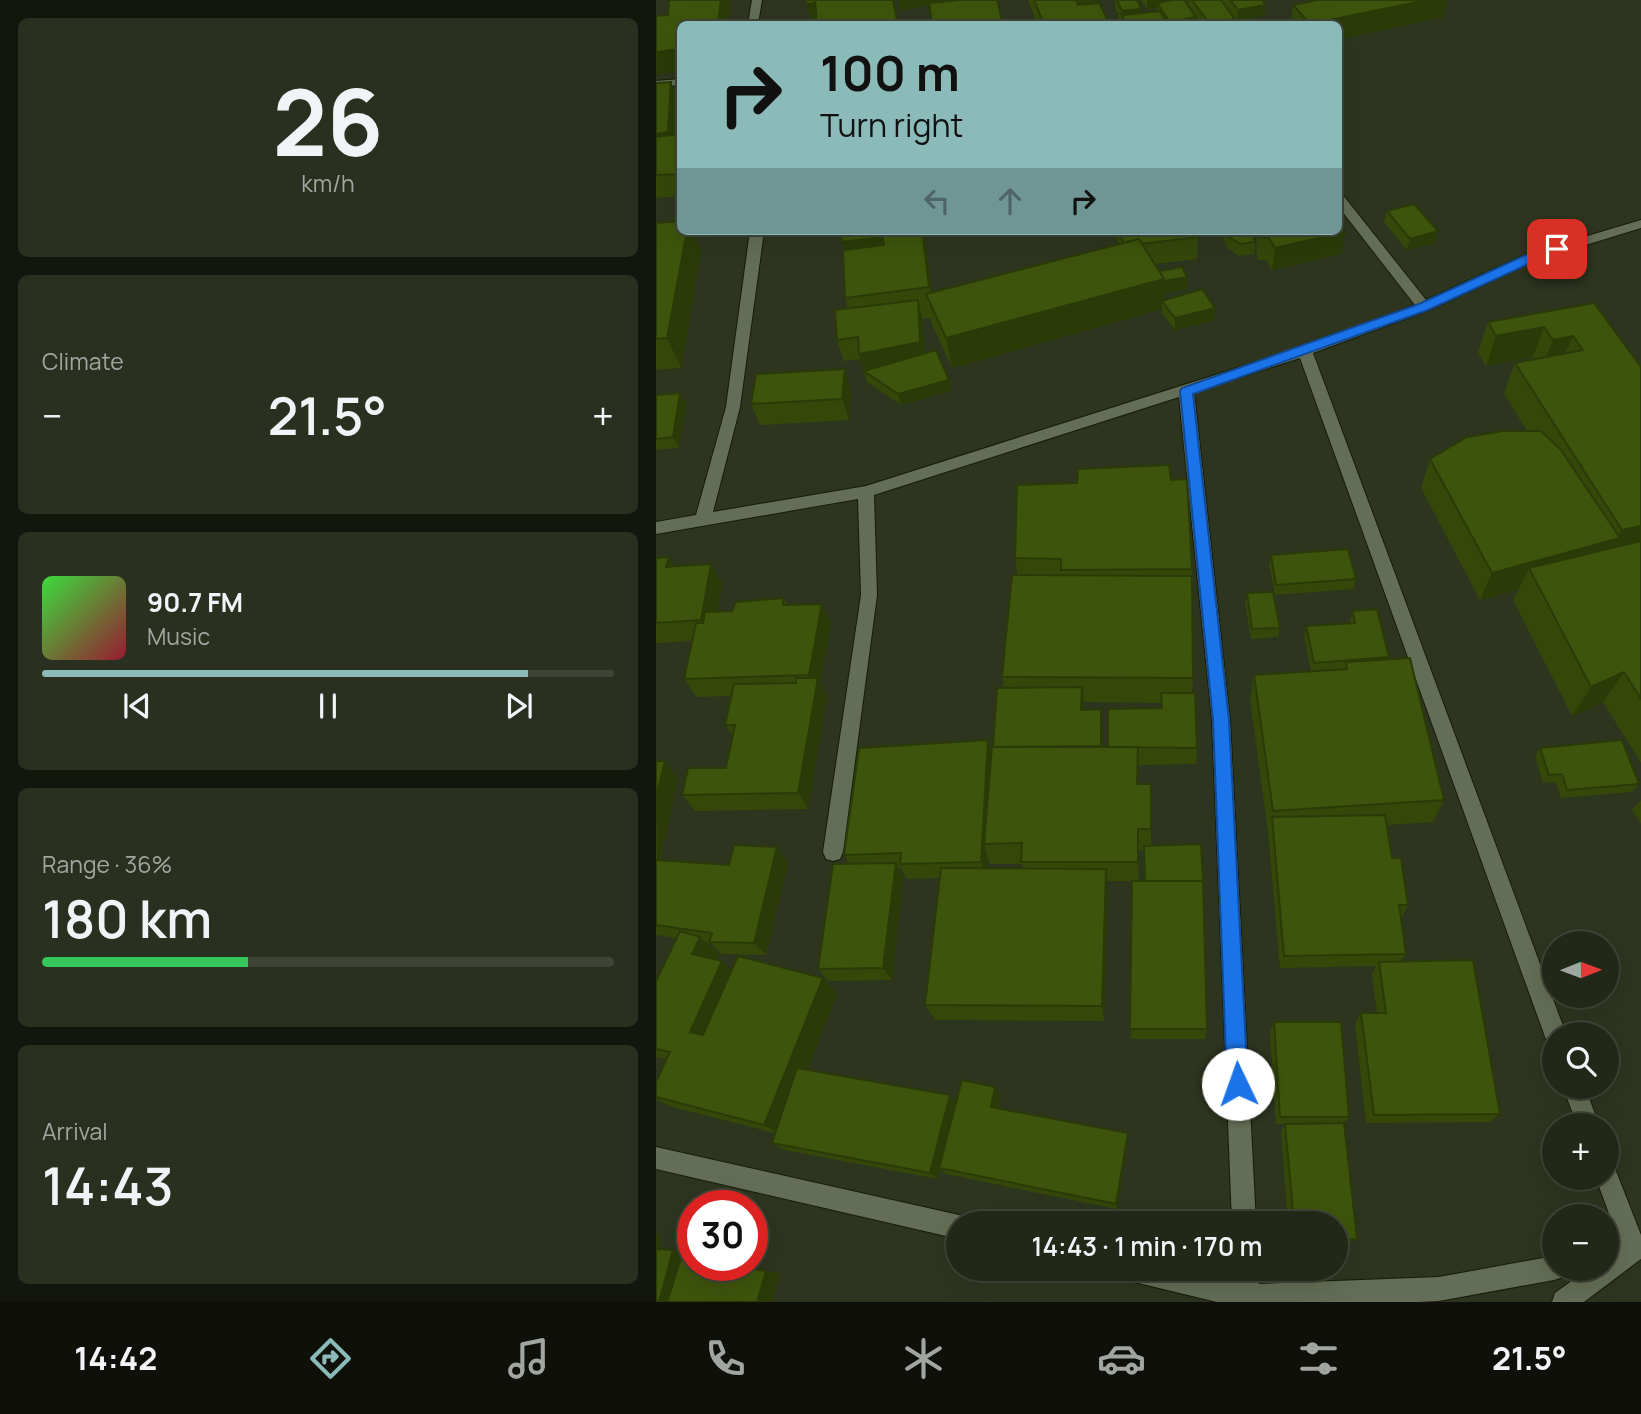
<!DOCTYPE html>
<html lang="en">
<head>
<meta charset="utf-8">
<style>
  :root { --surface:#222817; --page:#2a3020; --text:#f1f3f6; --muted:#a2a6a1; --line:#3f4436; --accent:#8bbbb9 }
  body { margin:0; font-family:Manrope,sans-serif; background:var(--page); color:var(--text); height:100vh; display:flex; flex-direction:column; font-size:26px; white-space:nowrap }
  * { box-sizing:border-box; margin:0 }
  p { font-size:23px; color:var(--muted) }
  .icon { flex:none; width:38px; height:38px; fill:none; stroke:currentColor; stroke-width:2; stroke-linecap:round; stroke-linejoin:round }
  .map { position:relative; flex:1; overflow:hidden }
  .side { display:flex; flex-direction:column; gap:18px; padding:18px; background:#13160d; width:656px }
  .side>* { flex:none }
  .banner { position:absolute; left:21px; top:21px; width:665px; height:214px; border-radius:10px; box-shadow:0 7px 28px #0002,0 0 0 2px var(--line); background:#8bbbb9; color:#111; overflow:hidden }
  .needle { width:46px; rotate:89deg }
  .fabs { position:absolute; left:886px; top:931px; display:grid; gap:14px }
  .fabs a { display:grid; place-items:center; width:77px; height:77px; border-radius:50%; background:var(--surface); box-shadow:0 7px 28px #0002,0 0 0 2px var(--line); font-size:35px }
  .speed { position:absolute; left:21px; top:1190px; display:flex; gap:14px; font-size:35px; font-weight:700; text-align:center }
  .speed>* { display:grid; place-content:center; width:91px; height:91px; border-radius:50%; background:var(--surface); box-shadow:0 7px 28px #0002,0 0 0 2px var(--line); line-height:1 }
  .speed .limit { border:10px solid #d22; background:#fff; color:#111 }
  .pin { position:absolute; display:grid; place-items:center; width:60px; height:60px; color:#fff; margin:-30px; border-radius:14px; box-shadow:0 4px 10px #0006 }
  .me { position:absolute; width:77px; margin:-38px; rotate:357deg; stroke-linejoin:round; filter:drop-shadow(0 0 5px #0008) }
  .turn { display:flex; align-items:center; gap:24px; height:147px; padding:0 28px; font-size:32px }
  .turn .icon { width:91px; height:91px; stroke-width:2.5 }
  .turn b { display:block; font-size:49px; line-height:60px }
  .lanes { display:flex; align-items:center; height:66px; padding:0 28px; background:#0003; justify-content:center; gap:35px; direction:ltr }
  .lanes .off { opacity:.35 }
  .big { font-size:52px; font-weight:600; line-height:1.1 }
  .side .card { flex:1; display:flex; flex-direction:column; justify-content:center; gap:10px; min-width:0; padding:0 24px; border-radius:10px; background:var(--page) }
  .side .dial { align-items:center; gap:0 }
  .dial b { font-size:91px; line-height:1 }
  .song { display:flex; align-items:center; gap:21px }
  .cover { width:84px; height:84px; border-radius:10px; background:linear-gradient(135deg,hsl(120 70% 55%),hsl(350 70% 35%)) }
  .played { height:7px; border-radius:4px; background:linear-gradient(90deg,var(--accent) 85%,var(--line) 85%) }
  .keys { display:flex; justify-content:space-around; direction:ltr }
  .heat { display:flex; justify-content:space-between; align-items:center; font-size:38px; direction:ltr }
  .charge { height:10px; border-radius:5px; background:linear-gradient(90deg,#34c759 36%,var(--line) 0) }
  .trip { position:absolute; left:290px; top:1211px; width:402px; height:70px; border-radius:35px; background:var(--surface); box-shadow:0 7px 28px #0002,0 0 0 2px var(--line); font-weight:600; line-height:70px; text-align:center }
  .tabs { display:flex; height:112px; justify-content:space-around; align-items:center; background:#0e1009; color:var(--muted) }
  .tabs .icon { width:49px; height:49px }
  .tabs .active { color:var(--accent) }
  .tabs b { font-size:32px; color:var(--text) }
  main { display:flex; flex:1; min-height:0 }
  .map>svg:first-child { display:block }
  .lines { fill:none; stroke-linecap:round; stroke-linejoin:round }
  .minor-casing { stroke:#151c08; stroke-width:2 }
  .minor { fill:#646e56; fill-rule:evenodd }
  .wall { fill:#35480a; fill-rule:evenodd }
  .shaded-wall { fill:#2b3b08 }
  .building { fill:#3e540c; stroke:#2b3b08; stroke-width:2 }
  .route { fill:#1a73e8; stroke:#114b97; stroke-width:2 }
</style>
</head>
<body>
<main>
<section class="side">
<div class="card dial"><b>26</b><p>km/h</p></div>
<div class="card"><p>Climate</p>
<div class="heat"><a>−</a><b class="big">21.5°</b><a>+</a></div>
</div>
<div class="card">
<div class="song"><i class="cover"></i><div><b>90.7 FM</b><p>Music</p></div></div>
<div class="played"></div>
<div class="keys"><svg class="icon" aria-label="previous" viewBox="0 0 24 24"><path d="M18 5L8 12l10 7zM5 5v14"/></svg><svg class="icon" aria-label="pause" viewBox="0 0 24 24"><path d="M8 5v14M16 5v14"/></svg><svg class="icon" aria-label="next" viewBox="0 0 24 24"><path d="M6 5l10 7-10 7zM19 5v14"/></svg></div>
</div>
<div class="card"><p>Range · 36%</p><b class="big">180 km</b><div class="charge"></div></div>
<div class="card"><p>Arrival</p><b class="big">14:43</b></div>
</section>
<div class="map">
<svg width="985" height="1302" viewBox="0 0 985 1302">
  <rect width="100%" height="100%" fill="#2d351f"/>
  <g class="lines">
    <!-- minor casing -->
    <g class="minor-casing">
      <path id="minor" d="M96,0H106L102,24H92Z
        M24,79V85L0,87V81Z
        M682,193L686,194L770,300L871,254L985,220V228L881,260L773,310L657,353L910,1034H898V1044L891,1042L888,1034L644,358L538,392L574,720L600,1223H576L556,720L523,397L218,495L221,595L187,852L184,859L177,861L170,859L167,852L205,595L202,499L0,534V522L40,515L70,407L94,231H108L84,407L57,512L210,486L644,348L759,305L682,206Z
        M907,1087H929L943,1125H921Z
        M0,1147L303,1215L311,1219L313,1223H303V1239L0,1169Z
        M950,1163L958,1166L985,1235V1259L928,1302H896L899,1293L932,1269H950V1255L964,1244L940,1178H950Z
        M898,1256V1269H910L907,1277L898,1280L783,1301L763,1302H561L474,1281L465,1278L462,1269H524L578,1282V1269H602L603,1284L783,1277Z"/>
    </g>
    <!-- minor -->
    <use href="#minor" class="minor"/>
  </g>
  <!-- wall -->
  <path class="wall" d="M372,0H443V3L454,24H381Z
    M459,0H481L486,13L501,11V8L491,9L485,0H565L567,2V0H606L609,5L608,16L581,21L577,16L579,19V24H545L540,18V24H462V14L459,8Z
    M662,0H791L787,17L682,24H635L637,5Z
    M0,83L23,104L22,135L24,134V196L0,198Z
    M731,211L779,243L751,250L728,222Z
    M0,223L24,231H37L45,251L25,368L0,370Z
    M185,231H268L276,293L462,244L459,231H540L542,237L541,259L499,264L503,271L531,277V289L508,293V300L559,308L558,320L519,330L506,313V309L296,368L276,324L275,318L266,319L268,354L293,380L295,391L245,405L211,382L204,359L188,361L181,340L192,309L189,298L188,250Z
    M564,231H682L689,232L685,254L616,270L610,260H601L600,231L595,232L599,242L598,254L583,256L571,248Z
    M938,303L985,367V763L947,702L916,716L857,600L863,589L824,600L765,488L774,459L871,431L848,393L859,363L878,359L877,357L830,366L822,352L832,322Z
    M195,391L193,420L104,425L95,404Z
    M24,393L30,404L23,448L0,450V395Z
    M515,480L536,569L537,678L536,693L541,748L540,764L482,765V784H495V845L551,1029L549,1039H475L476,881H451L448,1021L279,1020L269,1005L284,878L251,879L245,868H242L247,878L236,980L172,981L162,969L194,864L188,855L336,754L348,688L346,677L362,575L359,558ZM427,702L505,703V708L452,747H446L447,727L428,710ZM482,850H488L489,881H483ZM331,856L334,864H366L367,868H331Z
    M615,555L700,579L697,589L619,595L613,565Z
    M13,557L18,566L55,564L66,584L61,612L76,611L127,598L131,605L166,604L175,623L164,682L171,696L152,809L39,811L26,795L70,768L77,736L69,725L75,696L40,697L28,679L36,641L0,643V558Z
    M591,593L624,628L622,637L595,639L589,604Z
    M697,611L733,657L732,660L788,800L777,822L731,825L736,858L752,905L745,918L750,954L745,961L844,1114L833,1122L710,1123L699,1024L705,1013H721L716,974L720,966L624,968L612,832L594,700L598,675L655,671L648,636L650,626L694,623V621Z
    M884,748L983,784L976,792L905,798L900,782L887,783L879,757Z
    M0,761L22,778L4,860L73,865L132,862L110,955L66,954L55,944L51,943L63,954L61,960L76,970L167,978L181,994L151,1069L294,1095L300,1103L345,1095L342,1109L472,1133V1141L461,1209L290,1174L284,1169L282,1179L129,1150L116,1143L119,1133L16,1107L0,1099V1082L10,1059L0,1057V981L20,938L0,935Z
    M985,800V824L976,810Z
    M618,1022L693,1117L688,1123L701,1239L693,1243H681V1223H632L625,1132L629,1124H620L614,1032Z"/>
  <!-- shaded-wall -->
  <path class="shaded-wall" d="M65,0H75L72,24H62Z
    M179,0L165,24H156L150,4Z
    M238,0L242,24H231L230,21Z
    M242,0H298L244,11Z
    M420,0H443L444,19L421,22Z
    M491,0H534V2L504,7L501,3V8L491,9Z
    M771,0H791L787,17L682,40V24H655Z
    M609,5L608,16L581,21L582,10Z
    M485,9L486,20L466,15V23V11Z
    M540,17V24H514V22Z
    M579,19V24H553V23Z
    M24,49V72L0,74V52Z
    M15,82L23,104L21,154L0,158V134Z
    M31,231H37L45,251L25,368L11,338Z
    M266,231H268L279,317L273,287Z
    M782,231L779,243L751,250L754,239Z
    M689,232L685,254L616,270L619,248Z
    M227,237L234,267L194,273L186,242Z
    M531,277V289L508,293V303L506,301V309L296,368L290,338L508,279Z
    M262,300L267,322L269,364L208,371L209,376L203,354Z
    M559,308L558,320L519,330V318Z
    M888,327L877,357L830,366L840,336Z
    M917,336L904,366L885,369L897,340Z
    M189,369L195,391L193,420L186,399Z
    M293,380L295,391L245,405L242,394Z
    M24,393L30,404L23,448L17,437Z
    M985,526V550L873,568L863,589L824,600L836,573L960,539L966,530Z
    M13,557L25,577L10,567Z
    M55,564L66,584L56,639L45,620Z
    M166,604L175,623L164,682L171,696L152,809L142,793L160,689L153,675Z
    M968,672L947,702L916,716L935,687Z
    M426,687L428,704L427,727L425,710Z
    M445,709L447,727L446,763L445,746Z
    M332,740L337,757L328,844L331,856L330,876L325,862Z
    M9,761L22,778L1,873L0,798Z
    M121,847L132,862L110,955L98,943Z
    M240,863L247,878L236,980L227,968Z
    M450,869L452,889L448,1021L446,1006Z
    M44,937L63,954L56,971L36,954Z
    M66,961L84,977L55,1046L34,1032Z
    M167,978L181,994L126,1135L108,1125Z
    M339,1087L345,1095L340,1115L335,1107Z
    M294,1095L300,1103L282,1179L274,1173Z
    M472,1133V1141L461,1209L460,1204Z
    M0,1233L3,1234L6,1253L0,1251Z
    M17,1250L34,1253L22,1302H3Z
    M110,1271L124,1273L116,1302H101Z"/>
  <!-- building -->
  <path class="building" d="M13,0H65L62,24H24V49L0,52V16L12,15Z
    M150,0H159V3L150,4Z
    M159,0H237L241,20L230,21L231,24H161Z
    M304,0H341L347,24H276L273,3Z
    M378,0H421H420L422,5L443,3L454,24H388Z
    M461,0H481L485,9L466,11Z
    M516,0H528L540,17L514,22L501,3Z
    M536,0H565L579,19L553,23Z
    M574,0H606L609,5L582,10Z
    M662,0H771L654,24L637,5Z
    M504,11L511,24H470L466,15Z
    M482,12V13L466,15V23L465,24L461,14Z
    M15,82L12,132L0,134V83Z
    M24,134V174L0,175V137Z
    M758,204L782,231L754,239L731,211Z
    M24,221V231H31L11,338L0,339V223Z
    M682,223L689,232L619,248L613,238H603V231H682Z
    M185,231H266L273,287L189,298L187,250L228,245L227,237L186,242Z
    M464,231H540L542,237L486,244L483,239L467,243Z
    M570,231H595L599,242L584,244L572,236Z
    M483,239L508,279L290,338L270,294Z
    M526,267L531,277L508,281V279L503,271Z
    M546,289L559,308L519,318L506,301Z
    M262,300L264,342L203,354L202,337L181,340L179,310Z
    M938,303L985,367V526L966,530L859,363L927,350L917,336L897,340L888,327L840,336L832,322Z
    M280,350L293,380L242,394L208,371Z
    M189,369L186,399L95,404L100,374Z
    M24,393L17,437L0,439V395Z
    M847,431H885L905,450L964,538L836,573L774,459L811,437Z
    M513,465L515,480L531,479L536,569L405,570V559L359,558L361,485L421,483L422,469Z
    M985,541V699L968,672L935,687L873,568Z
    M692,549L700,579L620,585L615,555Z
    M13,557L10,567L55,564L45,620L0,623V558Z
    M356,575L536,576L537,678L346,677Z
    M617,592L624,628L596,629L591,593Z
    M127,598V605L166,604L153,675L28,679L40,623H47L49,612L76,611L80,602Z
    M721,609L733,657L658,663L650,626L699,623L697,611Z
    M754,658L788,800L617,811L598,675L691,669L690,662Z
    M140,678H162L142,793L26,795L32,768H70L79,725H69L78,684L140,683Z
    M426,687L425,710L445,709V746L337,747L341,688Z
    M505,693H539L541,748L452,747V709L506,708Z
    M332,740L325,862L244,864L245,853L188,855L203,748Z
    M966,740L983,784L911,790L906,774L893,775L884,748Z
    M336,747H482L481,784H495V829H482V862H365L366,843L328,844Z
    M0,761H9L0,798Z
    M729,815L736,858H745L752,905H743L750,954L628,956L616,817Z
    M545,844L547,881H489L488,846Z
    M78,845L121,847L98,943L53,942L56,933L0,925V860L73,865Z
    M240,863L227,968L162,969L177,864Z
    M285,868L450,869L446,1006L269,1005Z
    M476,881H547L551,1029H474Z
    M24,931L44,937L36,954L66,961L34,1032L47,1035L82,956L167,978L108,1125L0,1097V1082L14,1052L0,1049V981Z
    M817,960L844,1114L718,1115L705,1013H730L723,962Z
    M618,1022H685L693,1117H624Z
    M141,1068L294,1095L274,1173L116,1143Z
    M306,1080L339,1087L335,1107L472,1133L460,1204L283,1168Z
    M688,1123L701,1239L681,1240V1223H638L629,1124Z
    M0,1249L17,1250L3,1302H0Z
    M25,1258L37,1260V1265H73L110,1271L101,1302H11Z"/>
  <!-- route -->
  <path class="route" d="M901,245L907,249L906,252L881,260L772,310L537,394L573,720L592,1084L589,1091L582,1094L574,1091L571,1084L557,720L524,391L526,388L763,304L872,254Z"/>
</svg>
<div class="fabs">
<a><svg class="needle" viewBox="-14 -14 28 28"><path d="M0-13l5 13h-10z" fill="#e53935"/><path d="M0 13l5-13h-10z" fill="#a2a6a1"/></svg></a>
<a><svg class="icon" aria-label="search" viewBox="0 0 24 24"><circle cx="10" cy="10" r="6"/><path d="M15 15l6 6"/></svg></a>
<a>+</a>
<a>−</a>
</div>
<div class="speed"><div class="limit">30</div></div>
<div class="pin" style="left:901px;top:249px;background:#d93025"><svg class="icon" aria-label="arrive" viewBox="0 0 24 24"><path d="M6 21V4h12l-3 4 3 4H6"/></svg></div>
<svg class="me" style="left:582px;top:1084px" viewBox="-20 -20 40 40"><circle r="19" fill="#fff"/><path d="M0-13L10 11 0 6-10 11z" fill="#1a73e8"/></svg>
<div class="trip">14:43 · 1 min · 170 m</div>
<div class="banner">
<div class="turn"><svg class="icon" aria-label="right" viewBox="0 0 24 24"><path d="M7 20v-9h11M14 6l5 5-5 5"/></svg><div><b>100 m</b>Turn right</div></div>
<div class="lanes"><svg class="icon off" aria-label="left" viewBox="0 0 24 24"><path d="M17 20v-9H6M10 6l-5 5 5 5"/></svg><svg class="icon off" aria-label="ahead" viewBox="0 0 24 24"><path d="M12 20V5M6 11l6-6 6 6"/></svg><svg class="icon" aria-label="right" viewBox="0 0 24 24"><path d="M7 20v-9h11M14 6l5 5-5 5"/></svg></div>
</div>
</div>
</main>
<nav class="tabs">
<b>14:42</b>
<svg class="icon active" aria-label="directions" viewBox="0 0 24 24"><path d="M12 3l9 9-9 9-9-9zM9 14v-3h6M13 9l2 2-2 2"/></svg>
<svg class="icon" aria-label="music" viewBox="0 0 24 24"><path d="M9 18V5l10-2v13"/><circle cx="6" cy="18" r="3"/><circle cx="16" cy="16" r="3"/></svg>
<svg class="icon" aria-label="phone" viewBox="0 0 24 24"><path d="M5 4h4l2 5-3 2q2 4 5 5l2-3 5 2v4C11 20 4 13 5 4z"/></svg>
<svg class="icon" aria-label="climate" viewBox="0 0 24 24"><path d="M12 3v18M4 7l16 10M4 17L20 7"/></svg>
<svg class="icon" aria-label="car" viewBox="0 0 24 24"><path d="M5 17H2v-5l4-1 3-4h7l3 4 3 1v5h-3M9 17h6M6 11h13"/><circle cx="7" cy="17" r="2"/><circle cx="17" cy="17" r="2"/></svg>
<svg class="icon" aria-label="filters" viewBox="0 0 24 24"><path d="M4 7h16M4 17h16"/><circle cx="9" cy="7" r="2"/><circle cx="15" cy="17" r="2"/></svg>
<b>21.5°</b>
</nav>
</body>
</html>
